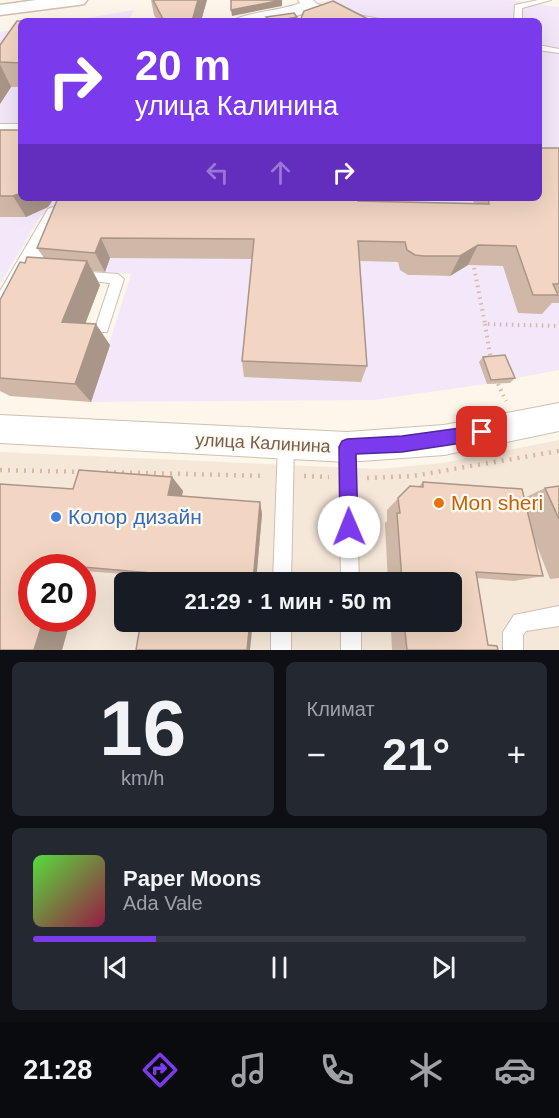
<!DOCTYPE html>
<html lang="ru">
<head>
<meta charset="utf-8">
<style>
  :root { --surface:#171b24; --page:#242831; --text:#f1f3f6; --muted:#9ea1a6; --line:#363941; --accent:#7c3aed }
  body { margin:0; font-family:Arial,sans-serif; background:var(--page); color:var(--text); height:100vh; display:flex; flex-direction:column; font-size:22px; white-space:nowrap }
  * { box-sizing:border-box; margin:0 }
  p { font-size:20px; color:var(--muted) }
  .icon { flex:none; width:33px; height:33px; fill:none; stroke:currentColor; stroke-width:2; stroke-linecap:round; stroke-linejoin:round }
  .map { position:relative; height:650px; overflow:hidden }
  .panel { display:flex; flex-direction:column; gap:12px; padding:12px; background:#0d0f14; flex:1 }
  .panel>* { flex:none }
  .guide { position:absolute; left:18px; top:18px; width:524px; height:183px; border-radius:9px; box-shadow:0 6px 24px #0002; background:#7c3aed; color:#fff; overflow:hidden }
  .speed { position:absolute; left:18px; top:554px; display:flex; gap:12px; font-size:30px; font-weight:700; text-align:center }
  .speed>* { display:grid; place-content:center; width:78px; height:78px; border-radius:50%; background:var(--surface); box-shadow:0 6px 24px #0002; line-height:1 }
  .speed .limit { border:9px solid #d22; background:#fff; color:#111 }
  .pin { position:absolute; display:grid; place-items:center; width:51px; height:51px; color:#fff; margin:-26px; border-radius:12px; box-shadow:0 3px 9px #0006 }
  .me { position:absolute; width:66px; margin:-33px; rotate:359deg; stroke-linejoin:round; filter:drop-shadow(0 0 4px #0008) }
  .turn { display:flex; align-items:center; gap:21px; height:126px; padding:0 18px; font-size:27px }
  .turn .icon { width:78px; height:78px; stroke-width:2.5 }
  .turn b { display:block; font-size:42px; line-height:51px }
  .lanes { display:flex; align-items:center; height:57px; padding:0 18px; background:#0003; justify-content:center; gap:30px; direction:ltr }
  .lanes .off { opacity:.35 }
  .big { font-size:45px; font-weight:800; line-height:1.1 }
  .panel .widget { flex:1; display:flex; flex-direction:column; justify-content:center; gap:9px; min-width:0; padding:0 21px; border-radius:9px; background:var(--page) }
  .panel .dial { align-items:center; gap:0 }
  .dial b { font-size:78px; line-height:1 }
  .song { display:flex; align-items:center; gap:18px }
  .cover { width:72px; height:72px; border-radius:9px; background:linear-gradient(135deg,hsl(110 70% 55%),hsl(340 70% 35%)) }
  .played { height:6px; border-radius:3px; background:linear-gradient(90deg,var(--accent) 25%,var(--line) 25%) }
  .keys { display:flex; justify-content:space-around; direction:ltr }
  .heat { display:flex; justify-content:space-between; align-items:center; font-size:33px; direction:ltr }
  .panel .tiles { flex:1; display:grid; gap:12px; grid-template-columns:1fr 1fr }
  .widget:last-child { grid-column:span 2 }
  .trip { position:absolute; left:114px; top:572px; width:348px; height:60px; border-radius:9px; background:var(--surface); box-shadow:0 6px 24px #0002; font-weight:800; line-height:60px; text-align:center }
  .menu { display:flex; height:96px; justify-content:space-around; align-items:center; background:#090b0e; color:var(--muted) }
  .menu .icon { width:42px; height:42px }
  .menu .selected { color:var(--accent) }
  .menu b { font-size:27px; color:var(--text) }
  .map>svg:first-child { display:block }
  .residential { fill:#f5e8d9; fill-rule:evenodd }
  .education { fill:#f3e7fa }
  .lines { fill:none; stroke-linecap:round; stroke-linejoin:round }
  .lane-casing { stroke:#d0bfb0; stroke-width:2 }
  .street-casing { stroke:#d0bfb0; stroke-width:2 }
  .secondary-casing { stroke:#d3bfae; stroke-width:3 }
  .path-far2 { stroke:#d8b9a5; stroke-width:3; stroke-dasharray:1.5 4; stroke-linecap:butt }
  .path-far1 { stroke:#d8b9a5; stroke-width:4; stroke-dasharray:1.5 4.5; stroke-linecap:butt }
  .path { stroke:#d8b9a5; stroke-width:4.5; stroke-dasharray:2 6; stroke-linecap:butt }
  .lane { fill:#fff; fill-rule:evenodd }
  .street { fill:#fff; fill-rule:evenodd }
  .secondary { fill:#fff; fill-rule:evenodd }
  .wall { fill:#d0b8a8 }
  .shaded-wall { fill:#a99688 }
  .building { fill:#f2d6c3; stroke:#a99688; stroke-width:1.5 }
  .route { fill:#7c3aed; stroke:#51269a; stroke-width:1.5 }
  .food-dot { fill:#e8710a; stroke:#fffaf2; stroke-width:2 }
  .shop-dot { fill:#3f7fe0; stroke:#fffaf2; stroke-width:2 }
  .labels { text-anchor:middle; stroke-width:4.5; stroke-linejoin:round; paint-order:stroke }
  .street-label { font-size:18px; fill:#795d4d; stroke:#fffaf2 }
  .near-food-label { font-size:21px; fill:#c56008; stroke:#fffaf2; text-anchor:start }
  .near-shop-label { font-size:21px; fill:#366cbe; stroke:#fffaf2; text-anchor:start }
</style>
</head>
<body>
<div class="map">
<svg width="559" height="650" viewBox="0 0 559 650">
  <rect width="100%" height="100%" fill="#fdf6eb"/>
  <!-- residential -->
  <path class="residential" d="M559,440V650H0V452L379,469L443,463ZM32,567H82V618H32ZM124,582H452V621H124Z"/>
  <!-- education -->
  <path class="education" d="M333,0H509L559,7V370L479,385L373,400L91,402L131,274L51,267L67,216L41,215L0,284V32L21,29V198H538V21H304L310,4Z
    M134,10L129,21H69Z"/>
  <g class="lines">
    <!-- lane casing -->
    <g class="lane-casing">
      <path id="lane" d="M538,0H551L522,8V21H514L515,5Z
        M310,2L353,14L390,21L352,18L307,6L306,4Z
        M538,45L559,49V53L538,50Z
        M0,124H21V130H0Z
        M77,271L118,274L124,279L107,332H97L95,328L110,283L73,279L71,276L73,273Z
        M286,436L292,439L294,444L291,582H273L278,444L280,439Z
        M347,439L353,441L355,447L359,582H341L339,447L341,441Z
        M559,606V626L526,631L523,635V650H503V632L514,615Z
        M271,621H291V650H271Z
        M341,621H361V650H341Z"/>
    </g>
    <!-- street casing -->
    <g class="street-casing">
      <path id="street" d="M298,0H313L317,4C298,24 258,21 233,21C241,13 285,10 300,3Z
        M56,206L64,209L67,214L9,320L0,323V291L48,209Z
        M559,403V431L444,455L347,462L0,443V415L347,432L444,425Z"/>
    </g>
    <!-- secondary casing -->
    <g class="secondary-casing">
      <path id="secondary" d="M36,0H87L84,4L78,5L0,15V5Z"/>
    </g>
    <!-- path-far2 -->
    <path class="path-far2" d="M453,198L456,206"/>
    <!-- path-far1 -->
    <path class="path-far1" d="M473,262L485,324L559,326
      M485,324L491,360
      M498,384L506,401"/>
    <!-- path -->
    <path class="path" d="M0,470L83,472
      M106,472L266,476
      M304,476L329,477
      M367,478L413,476L559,451"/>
    <!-- lane -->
    <use href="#lane" class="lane"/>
    <!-- street -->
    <use href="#street" class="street"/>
    <!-- secondary -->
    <use href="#secondary" class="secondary"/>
  </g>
  <!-- wall -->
  <path class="wall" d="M151,0H207L201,21H158L154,15Z
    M21,21V87H11L0,104V45Z
    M0,130L21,198H193L192,199L474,203L472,198H538L540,148H559V303H552L542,314L518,313L503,266L468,265L450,276L416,275H408L400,270L398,262L360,261L367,366L361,382L244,377L242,361L252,259L110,258L105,272L93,271L100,285L85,323L110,345L91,402L10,396L0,391V300L25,263L44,258L37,248L57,200L52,201L48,207L26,217H0Z
    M483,357L515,378L510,383L487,384L479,362Z
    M79,470L172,477L183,491L182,496L260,502L262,514L256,582H149L150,576L84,571L82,575V567H32V618H71L62,650H0V484L73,489Z
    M423,482L524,498L545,488L559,486V578L550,579L533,536L543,576L514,581L477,578L487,645L497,646L498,650H392L391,630L383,629V621H452V582H388L385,523L387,521V510L410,486H419Z"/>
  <!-- shaded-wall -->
  <path class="shaded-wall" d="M198,0H207L201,21H192Z
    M282,0V6L232,16L231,10Z
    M297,17V21H275Z
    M0,64L11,87L0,104Z
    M21,193V198H51L52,201L48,207L26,217L13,196Z
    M101,238L110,258L105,272L95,253Z
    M478,245L468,265L450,276L460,256Z
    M87,261L100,285L78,343L62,322Z
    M96,324L110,345L91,402L75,384Z
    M172,477L183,491L179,508L168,495Z
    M260,502L262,514L256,582H253Z
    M44,618H71L62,650H34Z
    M250,621H253L250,650H247Z"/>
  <!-- building -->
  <path class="building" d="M153,0H198L192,21H164Z
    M231,0H282L231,10Z
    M333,1L372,21H300L304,11Z
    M294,13L297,17L275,21H270L266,17Z
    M17,21H21V63L0,62V45Z
    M0,130H21V193L13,196H0Z
    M538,143L540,148H559V284H553L558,295H533L516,246L478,245L460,256H424L415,255L407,250L405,242L358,241L367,366L242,361L254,239L101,238L95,253L37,248L58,198H185V199L274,200V198H357L358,201L489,204L488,198H538Z
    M27,257L87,261L62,322L96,324L75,384L0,378V300L20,262L25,263Z
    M505,355L515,378L491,380L483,357Z
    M79,470L172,477L168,495L260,502L253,582H149L151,573L60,565V567H32V618H44L34,650H0V484L73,489Z
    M423,482L522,489L543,576L476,572L488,645L497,646L498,650H407L405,631L396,630V621H452V582H394L393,580L402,581L397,513H400L398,498L410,486L423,487Z
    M559,486V519L545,488Z
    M141,621H250L247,650H136Z"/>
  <!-- route -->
  <path class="route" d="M482,425L487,427L489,432L487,438L482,440L402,452L356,454L358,527L355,533L349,536L343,533L340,527L339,447L342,441L347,439L402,436Z"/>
  <!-- markers -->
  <circle class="food-dot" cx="439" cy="503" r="6"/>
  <circle class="shop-dot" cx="56" cy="517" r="6"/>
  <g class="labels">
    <!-- street labels -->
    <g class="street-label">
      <text transform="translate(263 443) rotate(3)" y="6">улица Калинина</text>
    </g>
    <!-- near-food labels -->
    <g class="near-food-label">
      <text x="451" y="510">Mon sheri</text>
    </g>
    <!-- near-shop labels -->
    <g class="near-shop-label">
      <text x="68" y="524">Колор дизайн</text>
    </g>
  </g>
</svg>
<div class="speed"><div class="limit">20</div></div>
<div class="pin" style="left:482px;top:432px;background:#d93025"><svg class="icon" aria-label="arrive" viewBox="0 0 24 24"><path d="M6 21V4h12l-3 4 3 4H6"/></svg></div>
<svg class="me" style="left:349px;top:527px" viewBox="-20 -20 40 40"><circle r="19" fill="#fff"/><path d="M0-13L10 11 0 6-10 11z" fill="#7c3aed"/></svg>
<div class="trip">21:29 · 1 мин · 50 m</div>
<div class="guide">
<div class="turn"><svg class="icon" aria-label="right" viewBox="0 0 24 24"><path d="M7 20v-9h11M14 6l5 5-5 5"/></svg><div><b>20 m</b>улица Калинина</div></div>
<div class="lanes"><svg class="icon off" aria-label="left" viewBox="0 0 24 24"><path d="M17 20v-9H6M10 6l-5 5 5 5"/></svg><svg class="icon off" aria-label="ahead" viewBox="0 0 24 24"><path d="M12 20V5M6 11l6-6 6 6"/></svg><svg class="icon" aria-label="right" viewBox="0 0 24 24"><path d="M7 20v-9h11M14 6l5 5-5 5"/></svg></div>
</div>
</div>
<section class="panel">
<div class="tiles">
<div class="widget dial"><b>16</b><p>km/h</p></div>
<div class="widget"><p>Климат</p>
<div class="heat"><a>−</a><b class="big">21°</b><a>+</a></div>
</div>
<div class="widget">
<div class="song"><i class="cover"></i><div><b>Paper Moons</b><p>Ada Vale</p></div></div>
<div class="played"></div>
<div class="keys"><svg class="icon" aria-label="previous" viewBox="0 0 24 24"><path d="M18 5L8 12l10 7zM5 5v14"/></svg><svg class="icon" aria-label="pause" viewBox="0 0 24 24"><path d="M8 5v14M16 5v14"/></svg><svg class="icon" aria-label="next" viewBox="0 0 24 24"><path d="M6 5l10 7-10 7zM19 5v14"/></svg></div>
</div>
</div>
</section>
<nav class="menu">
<b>21:28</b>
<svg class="icon selected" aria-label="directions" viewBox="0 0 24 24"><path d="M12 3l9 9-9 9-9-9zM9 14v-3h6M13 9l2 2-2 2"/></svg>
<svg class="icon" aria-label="music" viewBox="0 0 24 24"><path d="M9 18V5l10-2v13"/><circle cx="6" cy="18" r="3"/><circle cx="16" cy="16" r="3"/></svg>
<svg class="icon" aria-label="phone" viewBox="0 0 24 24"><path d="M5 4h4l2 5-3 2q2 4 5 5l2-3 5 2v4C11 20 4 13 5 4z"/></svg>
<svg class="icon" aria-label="climate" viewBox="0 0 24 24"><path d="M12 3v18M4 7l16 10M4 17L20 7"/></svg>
<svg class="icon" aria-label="car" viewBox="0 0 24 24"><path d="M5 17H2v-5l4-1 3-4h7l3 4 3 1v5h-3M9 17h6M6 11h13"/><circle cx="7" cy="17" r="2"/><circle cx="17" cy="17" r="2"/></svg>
</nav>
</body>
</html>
